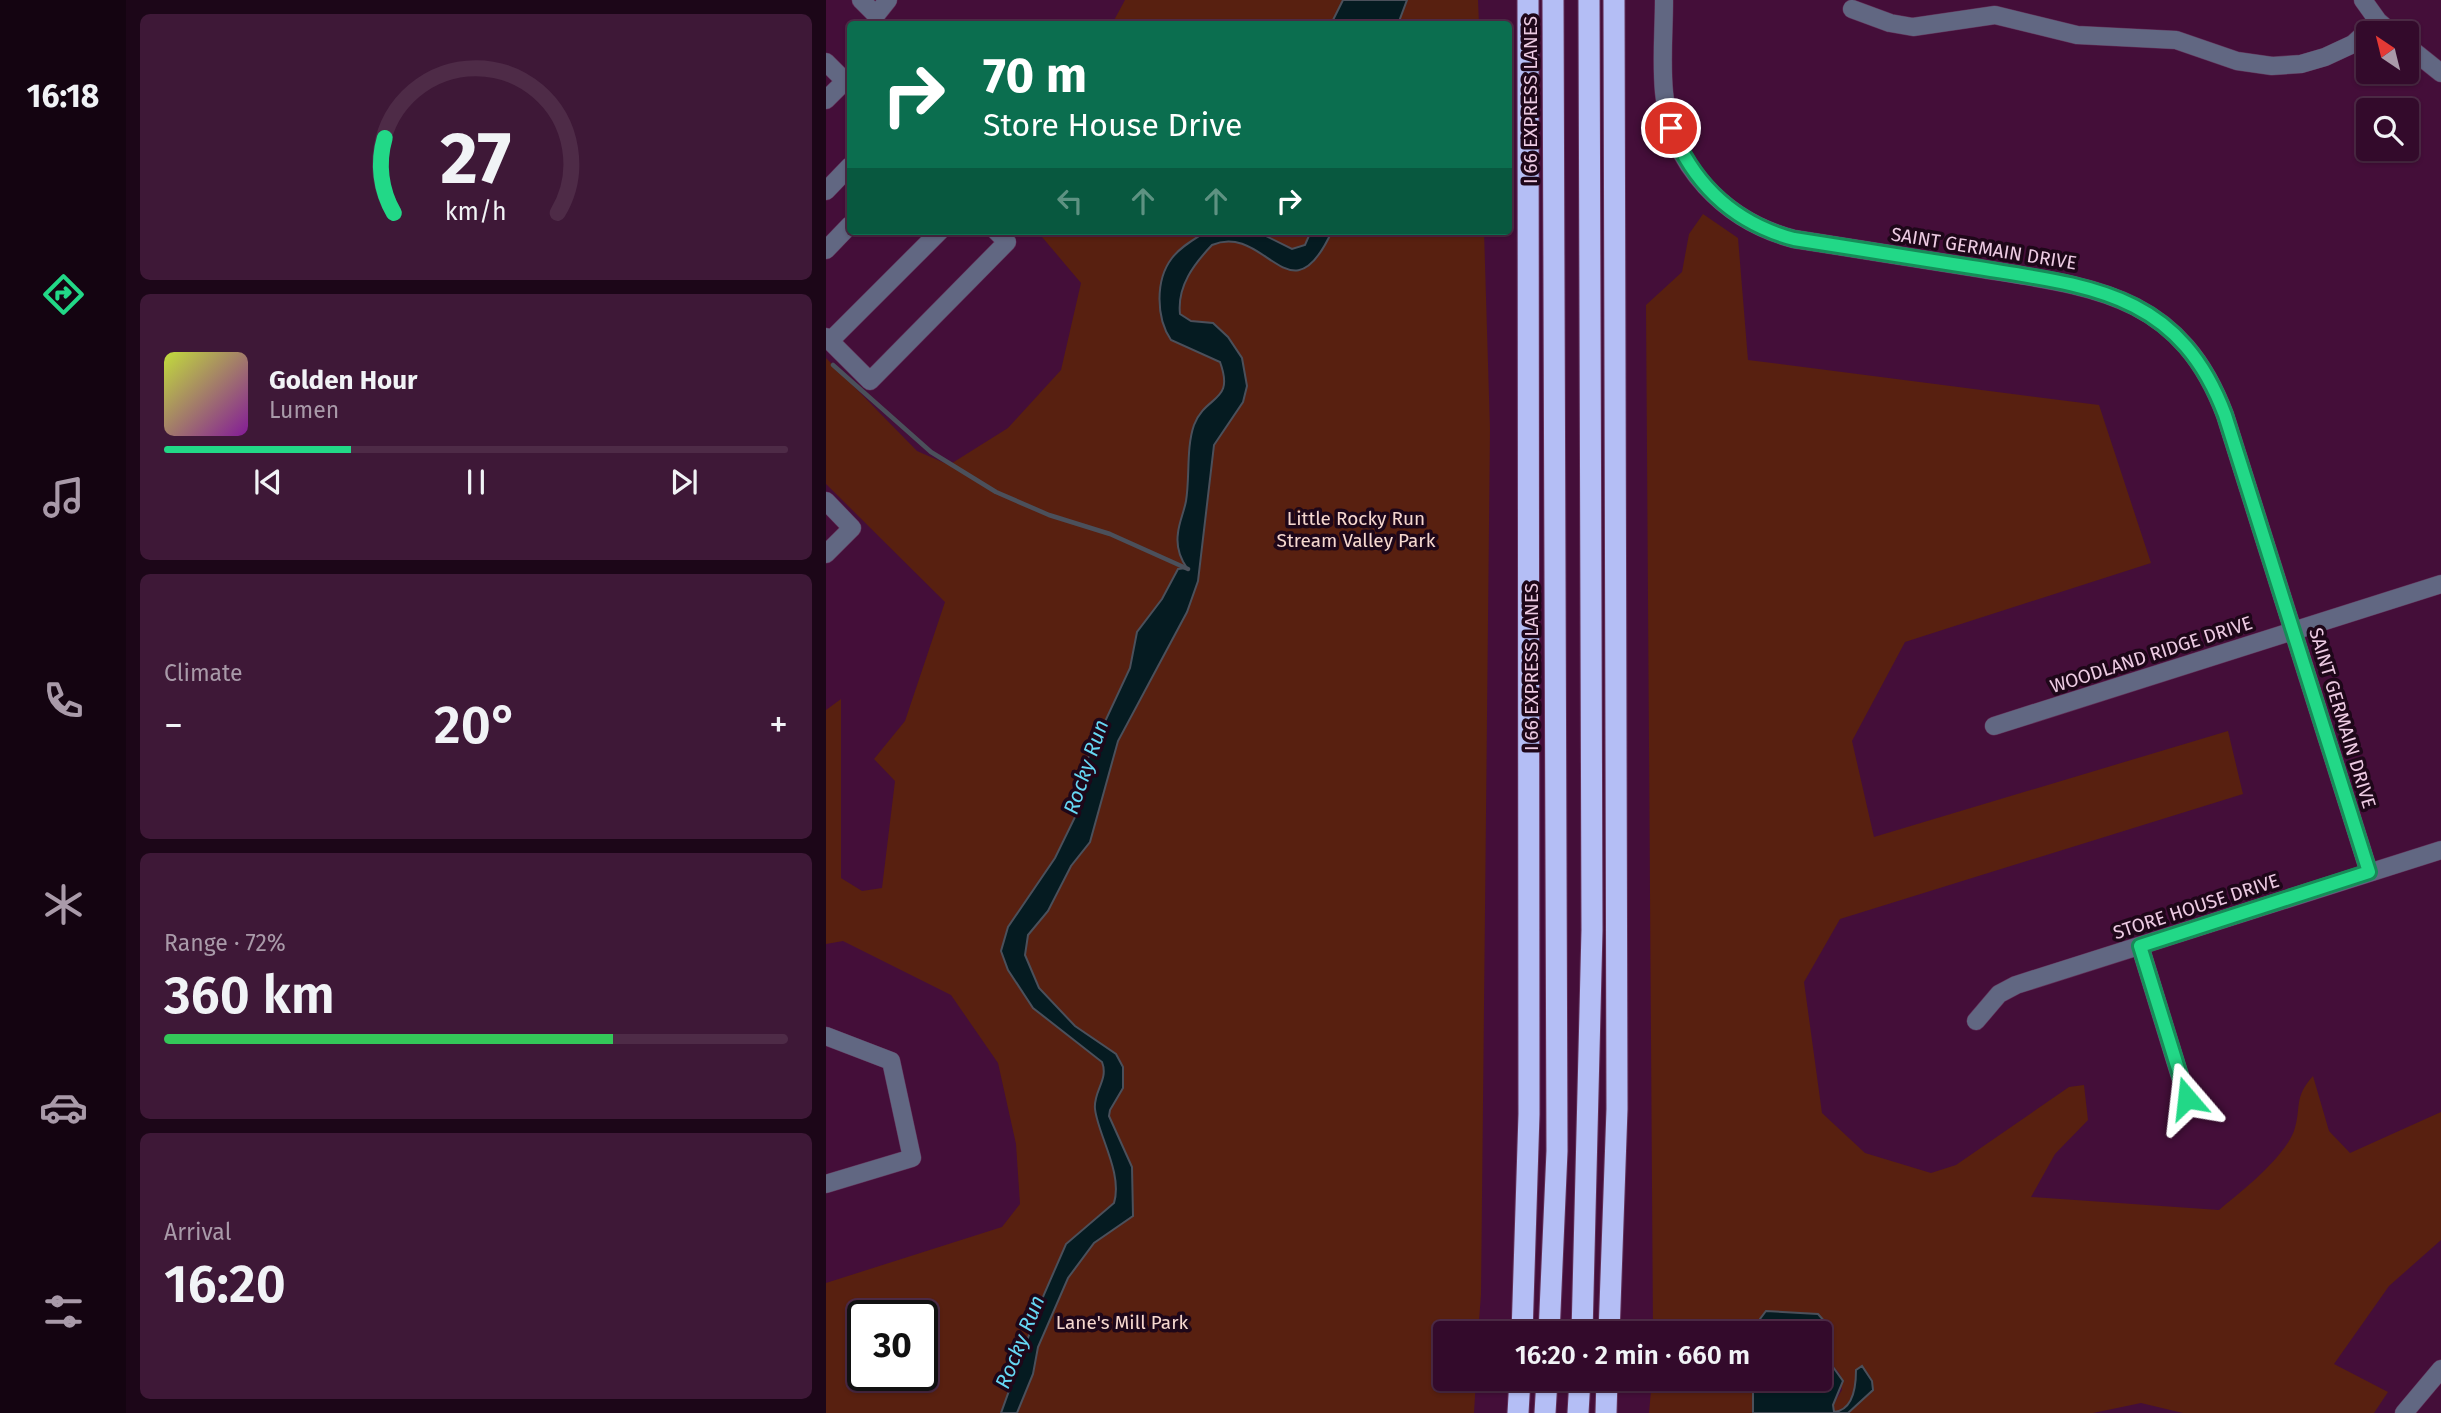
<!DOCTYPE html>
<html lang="en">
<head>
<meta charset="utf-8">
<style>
  :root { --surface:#330a2b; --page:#3e1837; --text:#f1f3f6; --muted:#a99aa9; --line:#4e2b47; --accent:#22d887 }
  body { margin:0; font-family:"Fira Sans",sans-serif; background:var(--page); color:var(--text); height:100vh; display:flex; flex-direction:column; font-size:26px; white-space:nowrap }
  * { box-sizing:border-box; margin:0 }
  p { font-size:23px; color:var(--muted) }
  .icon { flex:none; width:38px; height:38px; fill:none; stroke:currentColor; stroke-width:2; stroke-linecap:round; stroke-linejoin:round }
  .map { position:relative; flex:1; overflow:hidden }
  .panel { display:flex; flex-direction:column; gap:14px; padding:14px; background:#1c0618; width:700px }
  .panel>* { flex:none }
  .guide { position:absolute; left:21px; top:21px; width:665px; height:214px; border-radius:7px; box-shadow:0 2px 5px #0004,0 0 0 2px var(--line); background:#0b6e4f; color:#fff; overflow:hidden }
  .needle { width:46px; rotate:325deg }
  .fabs { position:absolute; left:1530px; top:21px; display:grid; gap:14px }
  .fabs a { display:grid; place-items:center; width:63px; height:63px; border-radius:7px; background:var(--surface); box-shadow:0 2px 5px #0004,0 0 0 2px var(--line); font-size:35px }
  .speed { position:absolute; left:21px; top:1300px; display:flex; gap:14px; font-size:35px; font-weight:700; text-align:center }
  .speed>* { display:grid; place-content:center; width:91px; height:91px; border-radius:50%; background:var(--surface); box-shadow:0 2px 5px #0004,0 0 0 2px var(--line); line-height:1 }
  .speed .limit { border:4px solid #111; border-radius:10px; background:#fff; color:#111 }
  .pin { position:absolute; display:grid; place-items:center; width:60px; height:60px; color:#fff; margin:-30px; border:4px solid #fff; border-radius:50%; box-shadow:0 2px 7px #0007 }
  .me { position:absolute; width:77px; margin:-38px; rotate:343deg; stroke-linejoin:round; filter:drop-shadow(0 0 5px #0008) }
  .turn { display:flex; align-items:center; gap:24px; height:147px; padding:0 21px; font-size:32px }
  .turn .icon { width:91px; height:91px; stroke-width:2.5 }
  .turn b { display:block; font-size:49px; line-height:60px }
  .lanes { display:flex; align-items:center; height:66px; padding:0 21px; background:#0003; justify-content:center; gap:35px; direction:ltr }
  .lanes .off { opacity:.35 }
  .big { font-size:52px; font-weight:600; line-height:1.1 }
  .panel .tile { flex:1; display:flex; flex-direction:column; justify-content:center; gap:10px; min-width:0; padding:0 24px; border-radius:10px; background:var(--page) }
  .panel .dial { align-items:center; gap:0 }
  .dial svg { height:182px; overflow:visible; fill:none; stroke:var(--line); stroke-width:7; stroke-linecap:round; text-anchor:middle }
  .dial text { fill:var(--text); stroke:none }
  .song { display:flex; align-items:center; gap:21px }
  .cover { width:84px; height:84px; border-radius:10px; background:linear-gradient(135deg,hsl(70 70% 55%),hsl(290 70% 35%)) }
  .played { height:7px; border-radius:4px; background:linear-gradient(90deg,var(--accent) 30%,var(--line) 30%) }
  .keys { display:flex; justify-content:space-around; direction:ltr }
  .heat { display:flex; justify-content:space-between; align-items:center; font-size:38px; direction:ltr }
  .charge { height:10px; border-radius:5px; background:linear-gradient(90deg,#34c759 72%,var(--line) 0) }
  .trip { position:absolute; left:607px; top:1321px; width:399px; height:70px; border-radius:7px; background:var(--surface); box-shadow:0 2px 5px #0004,0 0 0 2px var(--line); font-weight:600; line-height:70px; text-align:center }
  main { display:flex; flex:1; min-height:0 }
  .menu { display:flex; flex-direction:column; width:126px; justify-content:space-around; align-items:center; background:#140411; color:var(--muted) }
  .menu .icon { width:49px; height:49px }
  .menu .current { color:var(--accent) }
  .menu b { font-size:32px; color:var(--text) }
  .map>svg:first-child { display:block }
  .green { fill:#582010; fill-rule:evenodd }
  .water { fill:#051b21; stroke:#4b505b; stroke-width:2 }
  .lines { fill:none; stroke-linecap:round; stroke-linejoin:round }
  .stream { stroke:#4b505b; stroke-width:4.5 }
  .minor-casing { stroke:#623058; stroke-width:19 }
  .highway-casing { stroke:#623058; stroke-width:23 }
  .minor { stroke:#616782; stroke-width:18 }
  .highway { stroke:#b4bef5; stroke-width:21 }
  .route-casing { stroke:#168c58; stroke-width:18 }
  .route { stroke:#22d887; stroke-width:12 }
  .labels { text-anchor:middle; stroke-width:7; stroke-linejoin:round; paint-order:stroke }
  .street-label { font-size:19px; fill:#edcbe3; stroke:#1e0719 }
  .park-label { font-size:19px; fill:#f6d8cf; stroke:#1e0719 }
  .water-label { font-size:21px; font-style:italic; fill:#66d8f4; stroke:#1e0719 }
</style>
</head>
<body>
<main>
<nav class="menu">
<b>16:18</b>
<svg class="icon current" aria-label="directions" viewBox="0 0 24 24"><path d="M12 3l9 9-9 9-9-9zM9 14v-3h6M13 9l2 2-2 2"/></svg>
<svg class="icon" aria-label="music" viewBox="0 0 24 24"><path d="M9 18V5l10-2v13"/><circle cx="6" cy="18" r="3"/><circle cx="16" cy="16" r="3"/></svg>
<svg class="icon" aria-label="phone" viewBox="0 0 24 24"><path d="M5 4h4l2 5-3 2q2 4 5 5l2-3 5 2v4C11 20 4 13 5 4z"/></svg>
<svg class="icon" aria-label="climate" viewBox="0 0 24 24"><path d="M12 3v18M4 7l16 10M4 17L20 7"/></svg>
<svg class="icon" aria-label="car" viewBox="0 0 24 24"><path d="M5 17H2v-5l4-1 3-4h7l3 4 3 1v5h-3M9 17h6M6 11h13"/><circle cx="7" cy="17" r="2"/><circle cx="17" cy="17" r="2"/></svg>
<svg class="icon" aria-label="filters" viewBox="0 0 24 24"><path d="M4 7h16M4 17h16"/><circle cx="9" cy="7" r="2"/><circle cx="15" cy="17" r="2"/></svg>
</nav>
<section class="panel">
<div class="tile dial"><svg viewBox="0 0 100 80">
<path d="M14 69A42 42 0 1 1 86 69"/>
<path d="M14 69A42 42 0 0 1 10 36" stroke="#22d887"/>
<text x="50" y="56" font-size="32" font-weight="700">27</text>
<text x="50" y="72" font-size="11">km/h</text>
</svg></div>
<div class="tile">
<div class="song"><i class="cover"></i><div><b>Golden Hour</b><p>Lumen</p></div></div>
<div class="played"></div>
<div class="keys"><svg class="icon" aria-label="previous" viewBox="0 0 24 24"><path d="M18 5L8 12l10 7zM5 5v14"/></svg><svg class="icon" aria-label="pause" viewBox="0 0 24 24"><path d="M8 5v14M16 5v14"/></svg><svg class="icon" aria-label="next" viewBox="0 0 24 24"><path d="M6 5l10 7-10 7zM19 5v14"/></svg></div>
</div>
<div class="tile"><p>Climate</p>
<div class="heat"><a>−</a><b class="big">20°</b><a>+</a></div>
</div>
<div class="tile"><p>Range · 72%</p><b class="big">360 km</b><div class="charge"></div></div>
<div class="tile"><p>Arrival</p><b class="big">16:20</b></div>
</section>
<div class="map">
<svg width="1615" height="1413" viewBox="0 0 1615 1413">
  <rect width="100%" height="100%" fill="#440e39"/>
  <!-- green -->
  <path class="green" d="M299,0H652L653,24H286Z
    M877,214L912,238L922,360L1273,405L1325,563L1079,642L1026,741L1048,837L1402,731L1417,794L1014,919L978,982L996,1113L1039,1153L1105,1173L1130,1165L1243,1087L1258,1085L1262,1120L1229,1154L1205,1197L1393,1210C1416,1191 1457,1159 1468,1131C1476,1107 1467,1098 1487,1076L1503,1131L1524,1153L1615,1112V1240L1563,1286L1508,1364L1562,1392L1548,1413H1357L1315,1403L1267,1413H1022L1047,1390L1030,1370C1030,1386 1027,1410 1008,1412L1007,1405L1016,1390L1014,1374L1002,1360V1334L931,1327V1333H827L820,305L856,272L863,234Z
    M211,231H658L664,429L655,1295L652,1333L620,1334V1379H650L648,1413H0V1283L176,1227L194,1204L190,1144L172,1063L125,995L17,941L0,944V710L15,699V878L36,891L56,888L69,781L48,759L79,721L119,602L0,484V358L91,451L123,465L182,428L235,370L255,283ZM37,1316H96V1376H37Z
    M826,1379H927V1413H823Z"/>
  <!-- water -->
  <path class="water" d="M517,0H581L572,24H505Z
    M381,231H430L466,249L479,245L485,231H506C464,323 440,222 386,245C368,264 351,286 354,314L365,321L387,323L402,337L416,358L421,386L417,402L388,445L372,581L361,612L292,741L264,842L245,866L222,911L202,935L199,955L213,988L249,1026L290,1054L297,1067V1088L284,1110L283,1116L306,1167L307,1216L268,1243L242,1278L212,1347L207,1374L191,1413H175L216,1299L240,1244L288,1203C297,1173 272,1135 269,1109C267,1091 283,1080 276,1062L207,1008L182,970L175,951L182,927L229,858L252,811L262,758L304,668L311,632L336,599L352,569L361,568C354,558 350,546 352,533C353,522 358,512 360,501C364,477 360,448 368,425C380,394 409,403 394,362L345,340C330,318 329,280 346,258C355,246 369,239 381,231Z
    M940,1311L992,1314L1000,1323L1002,1360L1017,1381L1007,1405L1008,1412C1028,1410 1030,1386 1030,1370L1036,1366L1046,1381L1047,1390L1022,1413H927V1379H994V1334L931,1333L934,1319Z"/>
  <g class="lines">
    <!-- stream -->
    <path class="stream" d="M7,365L105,452L170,492L223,515L284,534L362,569"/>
    <!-- minor casing -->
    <g class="minor-casing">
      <path id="minor" d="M35,0L50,15L62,0
        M838,0C838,30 835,61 838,92C844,165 899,221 968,239C1029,249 1090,258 1151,268C1265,287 1353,292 1399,415L1543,872
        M1537,0L1552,21L1566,33
        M1026,9L1064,23L1087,27L1169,15L1251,35L1350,40L1411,61L1446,66L1475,64L1499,57L1527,44L1552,21
        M1580,45L1615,73
        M0,62L24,86
        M0,100L19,81
        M0,191L24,166
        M0,250L24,225
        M0,337L44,381L181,242L170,231
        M4,341L114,231
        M0,501L26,528L0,554
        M1168,726L1615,584
        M1314,946L1361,1099
        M1150,1021L1173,994L1190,985L1615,850
        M0,1036L65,1061L86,1158L0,1184
        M1578,1413L1615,1369"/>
    </g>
    <!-- highway casing -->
    <g class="highway-casing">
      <path id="highway" d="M696,1334L703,1114L702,0
        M723,1334L731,1151L727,0
        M756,1334L766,930L763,0
        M783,1334L791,1109L788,0
        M692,1413L694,1379
        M719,1413L721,1379
        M752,1413L754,1379
        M780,1413L781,1379"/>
    </g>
    <!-- minor -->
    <use href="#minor" class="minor"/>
    <!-- highway -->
    <use href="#highway" class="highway"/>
  </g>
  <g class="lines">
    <!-- route casing -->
    <g class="route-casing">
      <path id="route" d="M845,128C868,185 908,223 968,239C1027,248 1087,258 1146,267C1261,286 1352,290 1399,415L1543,872L1314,946L1361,1098"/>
    </g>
    <!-- route -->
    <use href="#route" class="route"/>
  </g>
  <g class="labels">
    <!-- street labels -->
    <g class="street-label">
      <text transform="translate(704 100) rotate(-90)" y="7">I 66 EXPRESS LANES</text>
      <text transform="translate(1158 248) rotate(9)" y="7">SAINT GERMAIN DRIVE</text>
      <text transform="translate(1325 654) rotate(-18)" y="7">WOODLAND RIDGE DRIVE</text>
      <text transform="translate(705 667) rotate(-90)" y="7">I 66 EXPRESS LANES</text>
      <text transform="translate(1517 718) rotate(73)" y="7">SAINT GERMAIN DRIVE</text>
      <text transform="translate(1370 906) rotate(-18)" y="7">STORE HOUSE DRIVE</text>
    </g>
    <!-- park labels -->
    <g class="park-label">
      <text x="530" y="525">Little Rocky Run<tspan x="530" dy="22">Stream Valley Park</tspan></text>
      <text x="296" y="1329">Lane's Mill Park</text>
    </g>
    <!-- water labels -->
    <g class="water-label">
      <text transform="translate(260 767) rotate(-71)" y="7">Rocky Run</text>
      <text transform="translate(194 1342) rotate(-68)" y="7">Rocky Run</text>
    </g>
  </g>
</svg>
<div class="fabs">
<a><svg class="needle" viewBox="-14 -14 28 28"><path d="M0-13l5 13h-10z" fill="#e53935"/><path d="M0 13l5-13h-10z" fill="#a99aa9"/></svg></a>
<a><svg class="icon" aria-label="search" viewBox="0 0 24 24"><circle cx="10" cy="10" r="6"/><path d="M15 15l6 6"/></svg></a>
</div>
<div class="speed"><div class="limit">30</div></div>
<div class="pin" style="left:845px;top:128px;background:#d93025"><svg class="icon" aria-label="arrive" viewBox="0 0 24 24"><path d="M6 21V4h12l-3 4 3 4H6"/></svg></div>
<svg class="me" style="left:1361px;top:1098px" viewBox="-20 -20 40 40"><path d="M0-17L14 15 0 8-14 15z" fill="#22d887" stroke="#fff" stroke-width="4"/></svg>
<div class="trip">16:20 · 2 min · 660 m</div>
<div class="guide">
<div class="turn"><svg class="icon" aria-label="right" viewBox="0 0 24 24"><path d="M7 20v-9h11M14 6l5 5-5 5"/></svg><div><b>70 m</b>Store House Drive</div></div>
<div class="lanes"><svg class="icon off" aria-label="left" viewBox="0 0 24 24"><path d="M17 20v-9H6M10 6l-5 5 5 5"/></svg><svg class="icon off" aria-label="ahead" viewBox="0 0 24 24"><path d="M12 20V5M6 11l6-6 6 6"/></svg><svg class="icon off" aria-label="ahead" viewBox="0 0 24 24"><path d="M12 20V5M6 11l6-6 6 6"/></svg><svg class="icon" aria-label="right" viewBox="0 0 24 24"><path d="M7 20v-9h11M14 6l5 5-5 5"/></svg></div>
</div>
</div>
</main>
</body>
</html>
